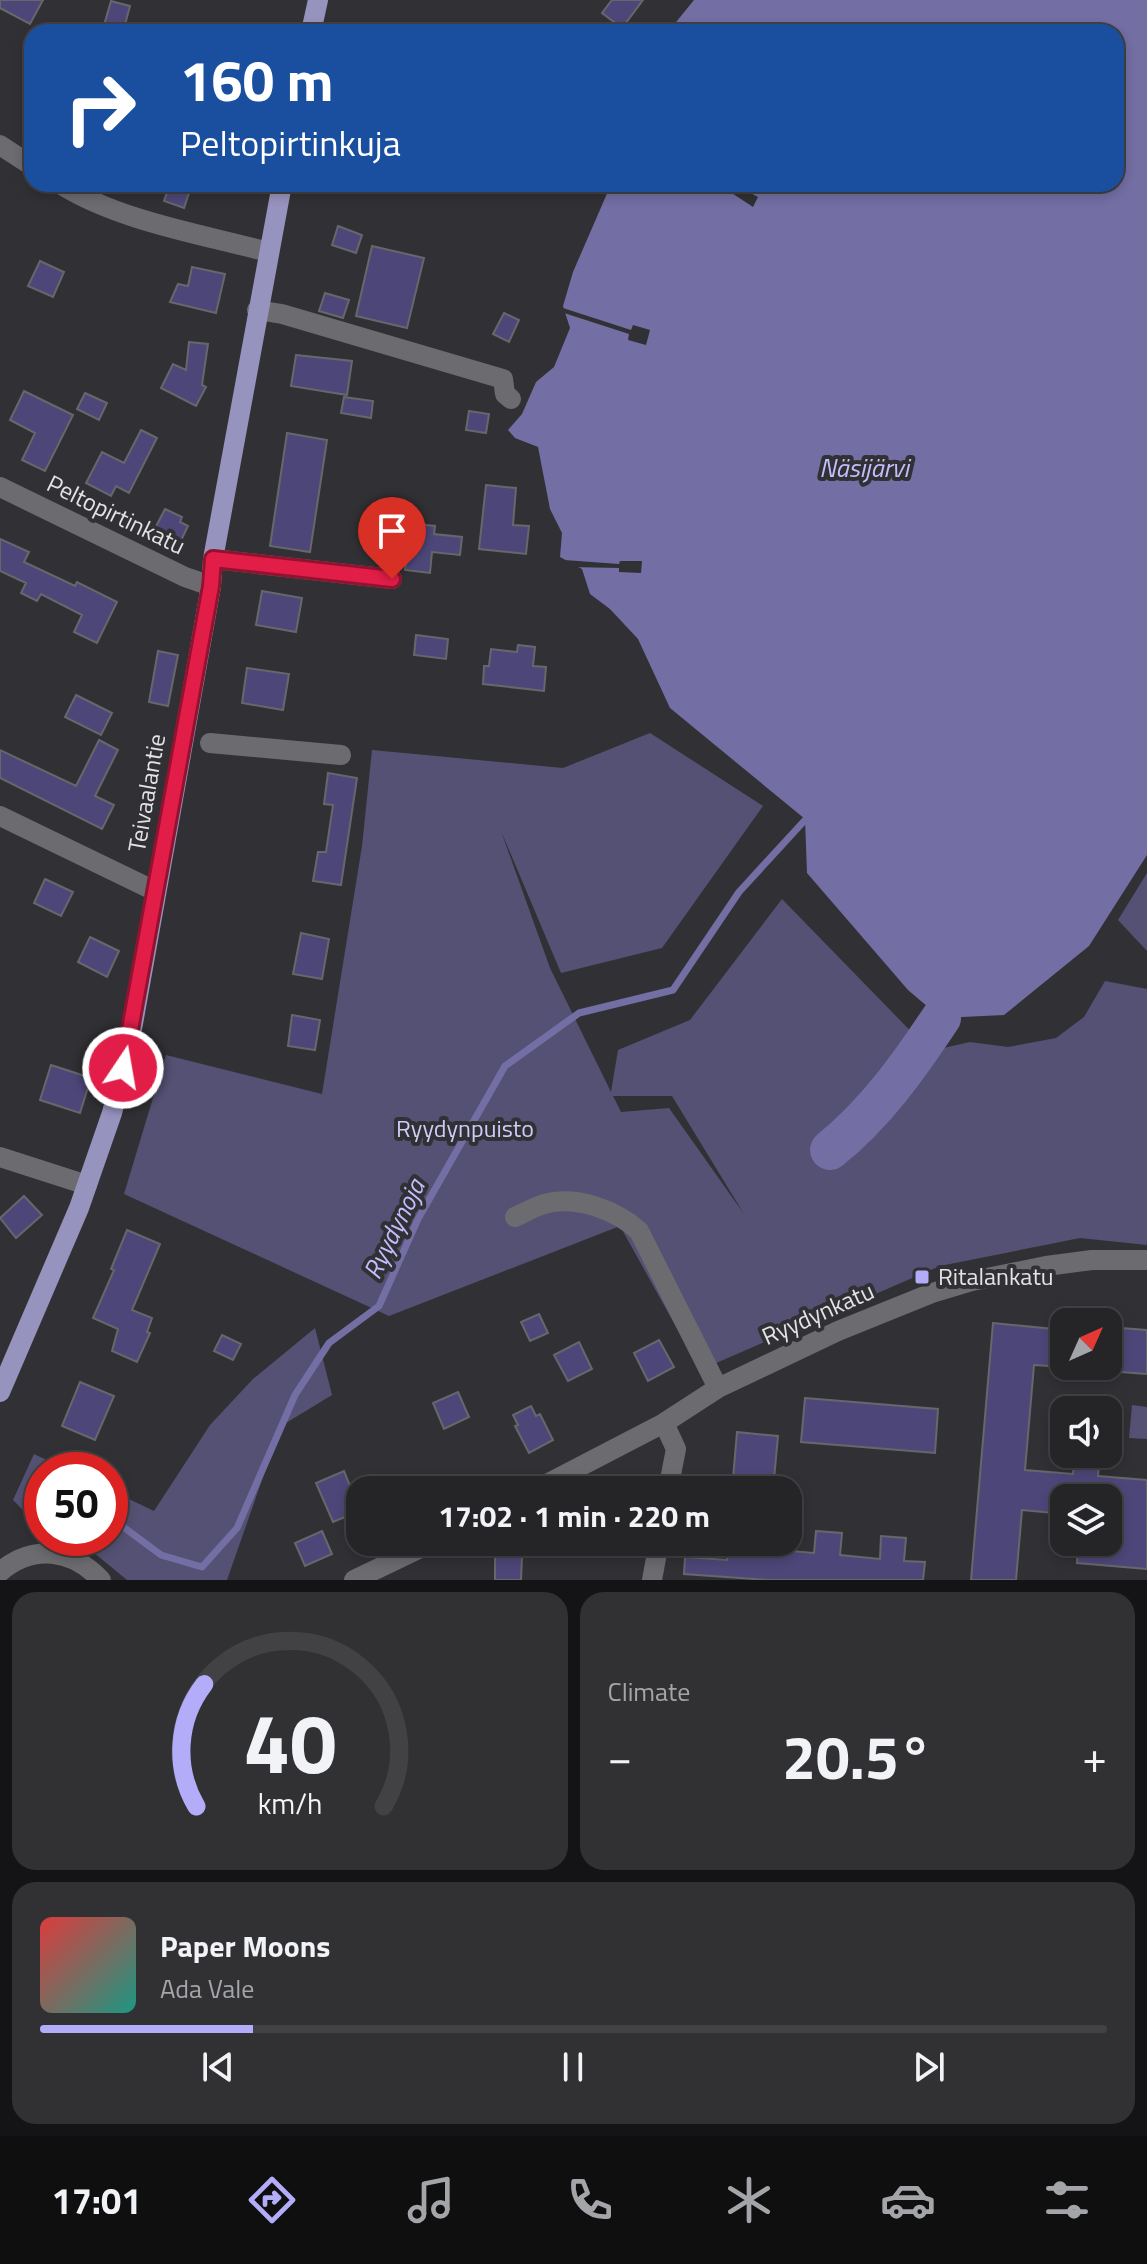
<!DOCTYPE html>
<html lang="en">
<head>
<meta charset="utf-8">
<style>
  :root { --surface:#252528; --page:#313134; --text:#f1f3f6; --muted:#a3a5a8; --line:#424245; --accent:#b3adf9 }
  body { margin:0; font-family:"Titillium Web",sans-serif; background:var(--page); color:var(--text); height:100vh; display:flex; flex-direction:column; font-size:30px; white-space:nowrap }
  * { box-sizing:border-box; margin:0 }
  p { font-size:26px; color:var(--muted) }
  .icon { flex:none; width:44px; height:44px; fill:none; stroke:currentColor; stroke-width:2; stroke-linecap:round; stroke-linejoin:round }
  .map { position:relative; height:1580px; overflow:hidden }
  .side { display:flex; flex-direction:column; gap:12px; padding:12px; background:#141416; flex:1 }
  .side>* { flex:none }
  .top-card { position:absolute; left:24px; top:24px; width:1100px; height:168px; border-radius:24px; box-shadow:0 4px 12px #0003,0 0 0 2px var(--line); background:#1a4fa0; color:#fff; overflow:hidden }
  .needle { width:52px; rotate:45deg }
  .tools { position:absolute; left:1050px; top:1308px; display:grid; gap:16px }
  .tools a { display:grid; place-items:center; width:72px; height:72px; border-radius:16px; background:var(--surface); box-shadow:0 4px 12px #0003,0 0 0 2px var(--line); font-size:40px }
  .speed { position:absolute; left:24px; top:1452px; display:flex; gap:16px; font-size:40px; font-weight:700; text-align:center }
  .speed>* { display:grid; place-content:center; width:104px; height:104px; border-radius:50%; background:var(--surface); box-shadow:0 4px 12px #0003,0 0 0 2px var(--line); line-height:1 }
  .speed .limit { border:12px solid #d22; background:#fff; color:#111 }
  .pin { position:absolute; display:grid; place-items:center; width:68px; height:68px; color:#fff; margin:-82px -34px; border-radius:50% 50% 50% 0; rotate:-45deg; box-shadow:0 0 8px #0007 }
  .pin .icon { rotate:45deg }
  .me { position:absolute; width:88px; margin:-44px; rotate:12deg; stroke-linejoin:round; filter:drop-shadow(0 0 6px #0008) }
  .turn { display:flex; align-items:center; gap:28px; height:168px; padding:0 24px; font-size:36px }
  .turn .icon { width:104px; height:104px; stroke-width:2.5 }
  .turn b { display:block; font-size:56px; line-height:68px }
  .big { font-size:60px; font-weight:700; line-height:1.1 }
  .side .tile { flex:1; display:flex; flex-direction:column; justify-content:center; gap:12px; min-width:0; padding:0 28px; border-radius:24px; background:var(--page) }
  .side .dial { align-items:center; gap:0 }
  .dial svg { height:208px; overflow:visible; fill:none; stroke:var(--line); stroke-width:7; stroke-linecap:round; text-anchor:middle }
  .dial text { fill:var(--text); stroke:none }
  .song { display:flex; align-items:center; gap:24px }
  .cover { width:96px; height:96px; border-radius:12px; background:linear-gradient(135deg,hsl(0 70% 55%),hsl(170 70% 35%)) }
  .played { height:8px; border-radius:4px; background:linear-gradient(90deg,var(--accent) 20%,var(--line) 20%) }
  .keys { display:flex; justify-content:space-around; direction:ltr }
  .heat { display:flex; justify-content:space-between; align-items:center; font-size:44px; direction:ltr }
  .side .tiles { flex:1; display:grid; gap:12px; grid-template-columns:1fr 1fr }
  .tile:last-child { grid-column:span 2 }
  .trip { position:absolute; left:346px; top:1476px; width:456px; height:80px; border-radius:24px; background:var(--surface); box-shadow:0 4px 12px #0003,0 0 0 2px var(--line); font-weight:700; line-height:80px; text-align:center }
  .tabs { display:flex; height:128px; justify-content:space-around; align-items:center; background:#0f0f10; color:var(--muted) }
  .tabs .icon { width:56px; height:56px }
  .tabs .selected { color:var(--accent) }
  .tabs b { font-size:36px; color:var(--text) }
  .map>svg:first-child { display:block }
  .green { fill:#545174; fill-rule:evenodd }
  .water { fill:#736ea3 }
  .pier { fill:#313135 }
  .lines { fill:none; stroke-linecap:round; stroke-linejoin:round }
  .stream { stroke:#736ea3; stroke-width:7 }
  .river { stroke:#736ea3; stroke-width:40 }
  .building { fill:#4d4779; stroke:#67676b; stroke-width:2 }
  .minor { stroke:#6c6c70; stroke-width:20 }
  .major { stroke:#9793bf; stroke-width:20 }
  .route-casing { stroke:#92132f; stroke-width:20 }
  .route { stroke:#e11d48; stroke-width:14 }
  .poi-dot { fill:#b3adf9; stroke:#313135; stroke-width:3 }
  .labels { text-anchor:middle; stroke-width:8; stroke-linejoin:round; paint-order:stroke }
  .street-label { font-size:24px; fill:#e3e3e5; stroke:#313135 }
  .park-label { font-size:24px; fill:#cecbfb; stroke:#313135 }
  .poi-label { font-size:24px; fill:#e3e3e5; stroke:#313135; text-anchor:start }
  .water-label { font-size:26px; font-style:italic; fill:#c2bdfd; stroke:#313135 }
</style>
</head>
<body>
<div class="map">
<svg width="1147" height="1580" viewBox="0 0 1147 1580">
  <rect width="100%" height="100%" fill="#313135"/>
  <!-- green -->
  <path class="green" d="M650,733L763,806L662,948L561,973L501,831L550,968L611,1092L618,1050L690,1020L782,899L930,1051L970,1042L1008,1047L1056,1038L1084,1017L1105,981L1147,989V1245L1080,1238L940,1266L700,1370L620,1226L389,1316L124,1194L166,1055L322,1094L362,846L372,750L563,768ZM613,1096H672L744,1214L669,1108L621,1112Z
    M1147,873V951L1118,920Z
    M315,1328L332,1395L286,1423L268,1463L227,1580H127L76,1538H110V1490L154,1511L210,1425L253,1379Z
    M1132,1405L1147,1407V1439L1129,1438Z
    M34,1454L68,1470H42V1522L30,1517L13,1500Z"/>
  <!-- water -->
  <path class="water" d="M694,0H1147V855L1089,946L1004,1015L941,1018L908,990L807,873L805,819L670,708L638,639L610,609L590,594L582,569L560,557L562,533L550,509L538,447L515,438L508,430L522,414L536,382L554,367L570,328L563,306L573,272L609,189L617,184H1116V32H668Z"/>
  <!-- pier -->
  <path class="pier" d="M718,184L733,187L735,185L758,197L753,207Z
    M563,308L631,330L633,325L650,330L646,345L628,340L629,334L561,312Z
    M564,560L619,564L620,561H642L641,573L619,572V568L570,567L564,564Z"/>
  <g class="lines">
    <!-- stream -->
    <path class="stream" d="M110,1517L161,1555L202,1567L237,1528L295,1395L329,1343L379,1306L418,1219L505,1066L579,1013L673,990L739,892L806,819"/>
    <!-- river -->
    <path class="river" d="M830,1150C876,1113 909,1066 941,1018"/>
  </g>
  <!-- building -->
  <path class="building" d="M0,0H43L30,24L0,8Z
    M612,0H643L622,28L602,13Z
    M111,1L130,6L123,32H102Z
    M170,184H192L184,208L164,201Z
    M338,226L362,235L356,253L332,245Z
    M372,246L424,258L407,328L356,316Z
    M40,261L64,272L53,297L28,286Z
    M192,267L225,274L216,313L170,302L178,284L188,286Z
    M325,293L349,300L343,318L319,311Z
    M504,313L519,320L509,342L493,334Z
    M189,342L208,344L202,385L206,387L196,406L161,388L173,364L186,370Z
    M296,355L352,361L347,395L291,386Z
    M24,391L73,415L45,471L22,460L35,433L10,420Z
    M85,393L107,403L99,420L77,409Z
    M344,397L373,401L371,418L341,413Z
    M469,411L489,414L486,433L466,430Z
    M141,430L157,438L129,493L116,486L111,496L86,483L102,452L124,463Z
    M287,433L327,440L310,552L270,546Z
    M486,485L516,488L513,525L529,526L526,554L479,549Z
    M165,509L182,517L180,522L188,526L177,549L151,536Z
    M406,523L435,526L434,534L462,537L460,555L432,552L430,573L405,570L407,556L403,555Z
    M0,539L29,552L24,562L75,586L77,582L117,602L97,643L74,632L82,615L41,594L37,601L21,593L26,583L0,571Z
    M262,591L302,598L296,632L256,625Z
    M416,635L448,639L446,659L414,655Z
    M518,645L535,647L533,666L546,667L544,691L483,684L484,666H489L491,649L517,652Z
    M158,651L178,655L168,706L149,702Z
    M247,668L289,674L283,710L242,703Z
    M76,695L112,713L101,735L65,717Z
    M99,740L118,750L95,796L114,805L102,829L0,778V750L76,786Z
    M328,773L357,778L341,885L313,881L318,852H326L333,805L324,804Z
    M45,879L73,892L61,916L34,903Z
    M301,933L329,939L322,979L293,974Z
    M90,937L119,951L107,977L78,962Z
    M292,1015L320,1020L315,1050L288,1046Z
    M51,1065L91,1078L80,1113L40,1100Z
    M24,1196L42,1215L16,1238L0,1218Z
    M127,1230L160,1244L132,1310L152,1318L147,1332L150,1333L137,1362L112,1351L118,1329L93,1318L114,1270L111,1269Z
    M539,1314L548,1333L530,1341L521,1322Z
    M993,1323L1064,1330V1367L1034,1365L1025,1470L1073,1474L1075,1454H1100L1098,1476L1147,1480V1569L1077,1563L1078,1545L1108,1548V1498H1064V1514L1022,1510L1016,1580H971Z
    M1108,1327L1147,1330V1374L1108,1371Z
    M222,1335L241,1344L233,1360L214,1351Z
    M659,1340L674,1367L648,1381L634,1353Z
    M579,1342L592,1369L568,1381L554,1355Z
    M80,1382L114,1396L95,1440L62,1426Z
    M458,1392L469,1417L444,1429L433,1403Z
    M805,1398L938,1409L935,1453L801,1442Z
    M531,1406L536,1416L540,1414L553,1440L529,1453L515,1426L518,1425L513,1415Z
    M737,1432L778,1436L773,1490H732Z
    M344,1471L360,1511L333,1522L316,1483Z
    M322,1531L332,1554L305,1566L295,1543Z
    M816,1531L842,1533L840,1555L880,1559L881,1536L906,1538L904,1561L925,1562L923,1580H768L684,1574L685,1557L727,1560L728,1542H769L768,1549L814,1553Z
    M495,1556L522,1557L521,1580H495Z"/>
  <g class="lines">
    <!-- minor -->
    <path class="minor" d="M0,145L32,166
      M60,184C119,221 201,234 268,252
      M257,310L282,314L503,379L505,394L511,399
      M0,487L185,577L211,586
      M213,559L392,579
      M210,743L341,755
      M0,816L155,891
      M0,1157L87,1185
      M515,1217C524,1213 534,1207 544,1204C576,1195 616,1210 639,1231L718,1388
      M664,1423L676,1449L668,1490
      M535,1490L664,1423L718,1388L838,1331L932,1293L972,1281L1046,1266L1092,1260H1147
      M0,1572C33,1544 72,1549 101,1580
      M354,1580L433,1542
      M652,1580L659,1542"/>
    <!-- major -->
    <path class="major" d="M311,32L318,0
      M0,1392L79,1208L112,1113L129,1046L211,586L213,559L282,184"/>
  </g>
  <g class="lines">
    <!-- route casing -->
    <g class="route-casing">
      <path id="route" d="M123,1068L211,586L213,559L392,579"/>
    </g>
    <!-- route -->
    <use href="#route" class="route"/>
  </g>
  <!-- markers -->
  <rect class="poi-dot" x="914" y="1269" width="16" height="16" rx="4"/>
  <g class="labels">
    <!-- street labels -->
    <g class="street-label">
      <text transform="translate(116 515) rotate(26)" y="8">Peltopirtinkatu</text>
      <text transform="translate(147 793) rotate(-80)" y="8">Teivaalantie</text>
      <text transform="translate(818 1314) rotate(-24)" y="8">Ryydynkatu</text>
    </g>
    <!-- park labels -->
    <g class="park-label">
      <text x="465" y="1137">Ryydynpuisto</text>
    </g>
    <!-- poi labels -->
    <g class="poi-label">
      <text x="938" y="1285">Ritalankatu</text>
    </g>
    <!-- water labels -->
    <g class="water-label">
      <text x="864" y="477">Näsijärvi</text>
      <text transform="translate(394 1229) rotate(-64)" y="9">Ryydynoja</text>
    </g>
  </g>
</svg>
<div class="tools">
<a><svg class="needle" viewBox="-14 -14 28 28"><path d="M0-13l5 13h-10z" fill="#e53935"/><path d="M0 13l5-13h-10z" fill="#a3a5a8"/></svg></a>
<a><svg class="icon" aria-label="sound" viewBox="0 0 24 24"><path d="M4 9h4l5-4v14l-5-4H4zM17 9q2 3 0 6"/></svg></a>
<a><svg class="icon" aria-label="layers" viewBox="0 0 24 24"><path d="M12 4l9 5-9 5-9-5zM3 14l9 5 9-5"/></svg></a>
</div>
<div class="speed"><div class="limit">50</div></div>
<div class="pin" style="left:392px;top:579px;background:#d93025"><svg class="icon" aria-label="arrive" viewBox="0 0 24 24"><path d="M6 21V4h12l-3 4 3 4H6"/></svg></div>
<svg class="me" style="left:123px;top:1068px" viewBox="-20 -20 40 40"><circle r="17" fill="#e11d48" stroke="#fff" stroke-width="3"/><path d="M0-11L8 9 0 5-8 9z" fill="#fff"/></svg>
<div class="trip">17:02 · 1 min · 220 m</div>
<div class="top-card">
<div class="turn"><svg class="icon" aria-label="right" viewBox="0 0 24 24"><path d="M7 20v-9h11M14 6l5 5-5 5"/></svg><div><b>160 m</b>Peltopirtinkuja</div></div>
</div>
</div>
<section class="side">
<div class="tiles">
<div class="tile dial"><svg viewBox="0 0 100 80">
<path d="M14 69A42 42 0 1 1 86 69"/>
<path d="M14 69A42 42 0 0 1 17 22" stroke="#b3adf9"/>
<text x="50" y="56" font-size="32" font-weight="700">40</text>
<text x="50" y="72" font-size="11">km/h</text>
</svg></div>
<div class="tile"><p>Climate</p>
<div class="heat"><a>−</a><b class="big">20.5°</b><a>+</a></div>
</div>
<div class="tile">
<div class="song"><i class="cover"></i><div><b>Paper Moons</b><p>Ada Vale</p></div></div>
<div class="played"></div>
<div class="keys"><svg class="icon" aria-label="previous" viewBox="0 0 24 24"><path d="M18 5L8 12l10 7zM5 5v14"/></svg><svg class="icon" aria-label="pause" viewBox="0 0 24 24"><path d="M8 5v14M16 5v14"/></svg><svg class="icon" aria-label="next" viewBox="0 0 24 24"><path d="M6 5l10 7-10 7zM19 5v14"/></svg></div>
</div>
</div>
</section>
<nav class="tabs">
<b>17:01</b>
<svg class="icon selected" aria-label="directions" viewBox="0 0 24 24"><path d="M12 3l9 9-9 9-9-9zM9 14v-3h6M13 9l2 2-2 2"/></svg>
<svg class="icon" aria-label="music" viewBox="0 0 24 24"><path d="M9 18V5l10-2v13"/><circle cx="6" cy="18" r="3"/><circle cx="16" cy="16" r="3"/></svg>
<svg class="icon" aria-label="phone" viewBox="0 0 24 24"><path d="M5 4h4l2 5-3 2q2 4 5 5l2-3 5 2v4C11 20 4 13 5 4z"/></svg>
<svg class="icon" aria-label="climate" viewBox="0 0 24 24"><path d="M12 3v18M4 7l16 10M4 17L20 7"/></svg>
<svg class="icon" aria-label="car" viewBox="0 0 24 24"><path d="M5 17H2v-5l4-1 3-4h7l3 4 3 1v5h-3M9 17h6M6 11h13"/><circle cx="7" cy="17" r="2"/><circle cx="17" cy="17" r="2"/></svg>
<svg class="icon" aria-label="filters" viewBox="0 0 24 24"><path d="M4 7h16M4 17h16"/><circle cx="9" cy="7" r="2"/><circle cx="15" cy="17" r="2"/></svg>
</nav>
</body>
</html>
